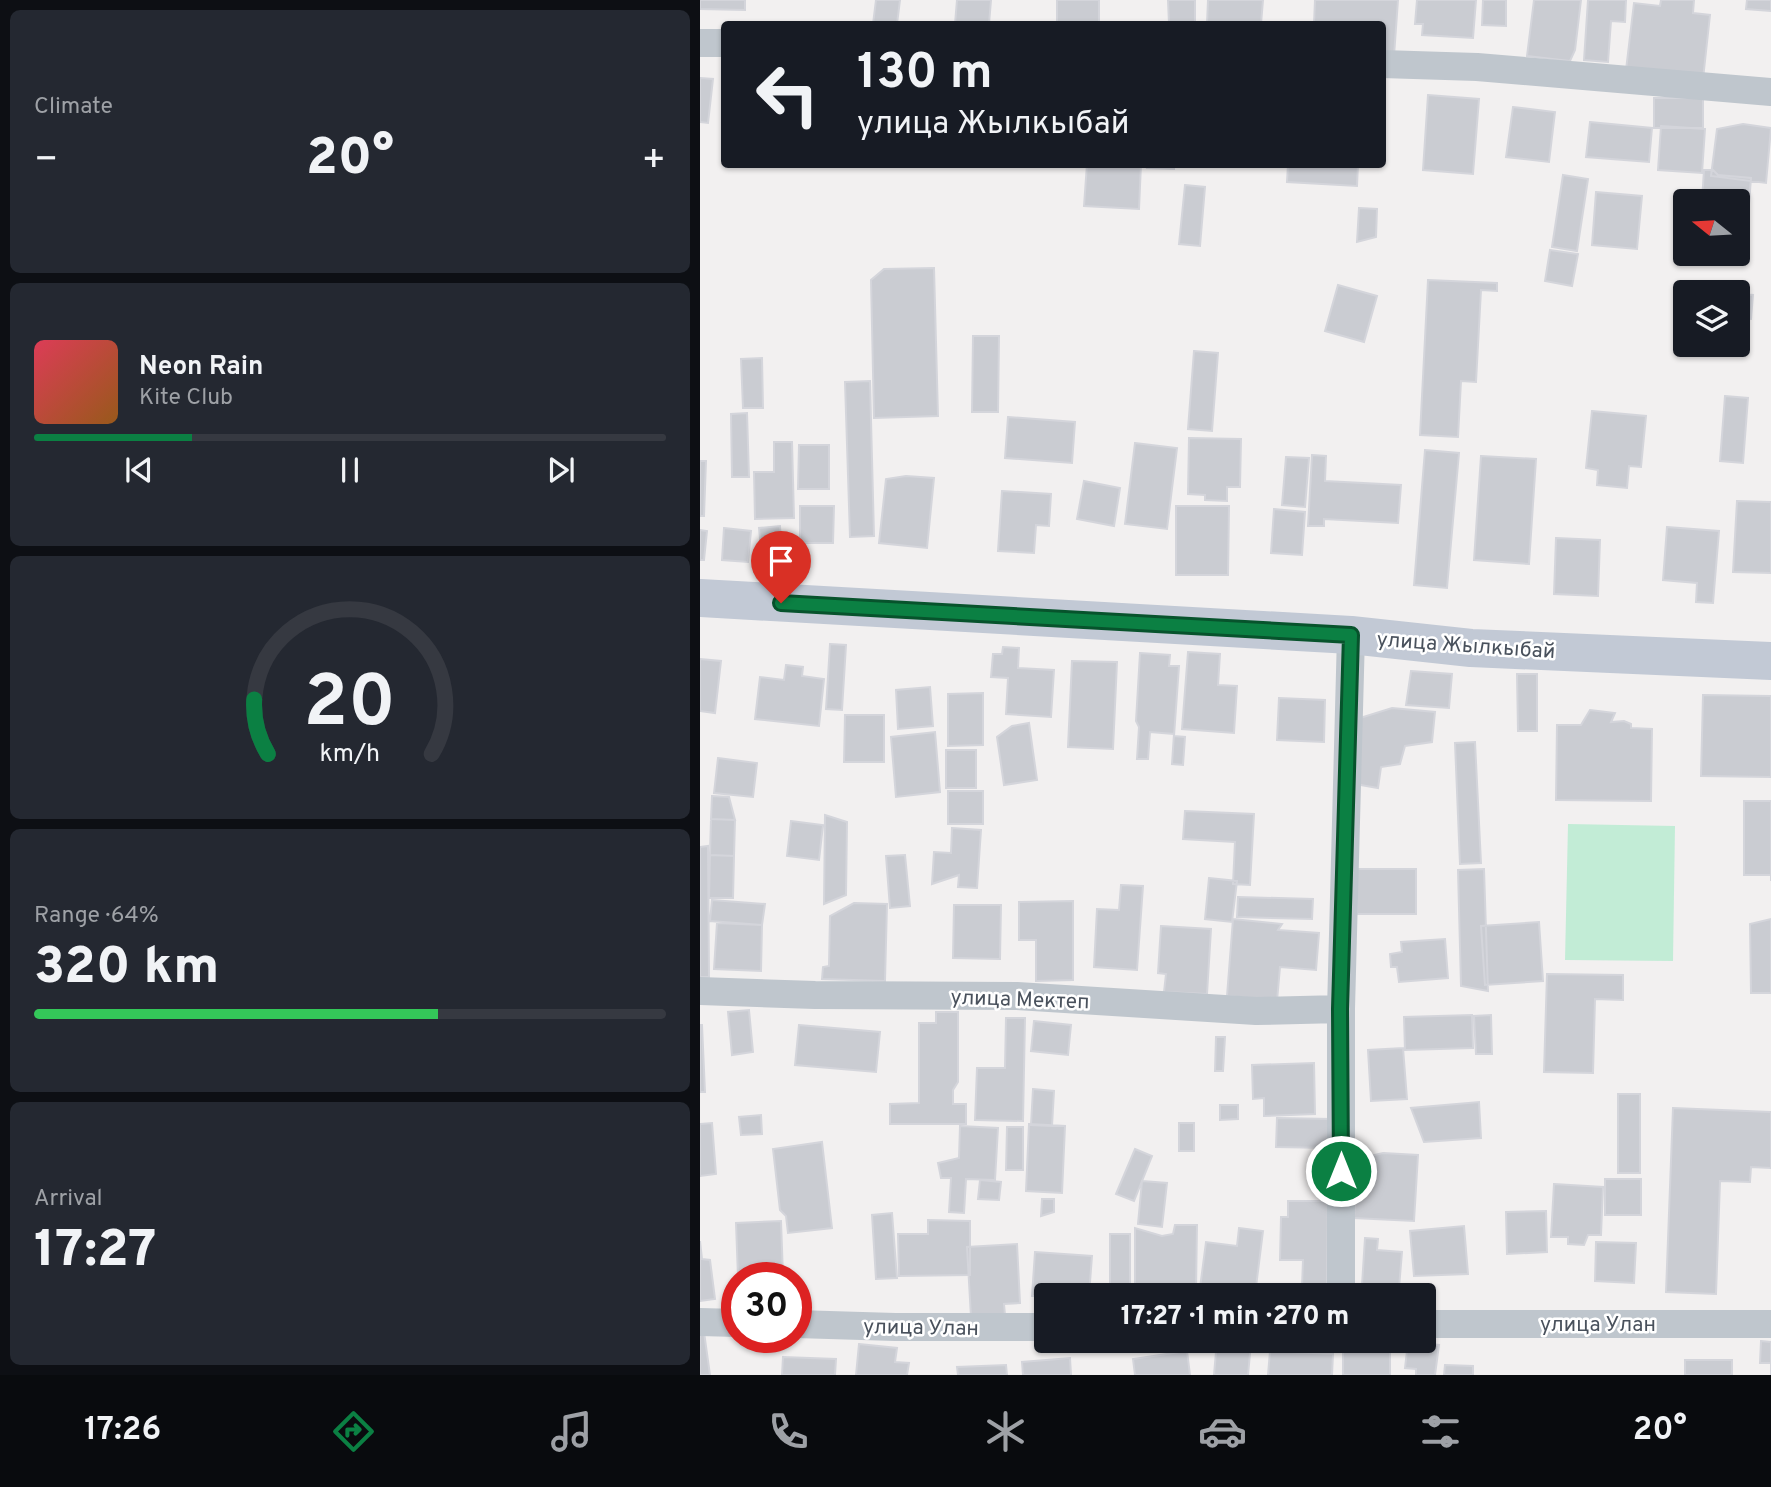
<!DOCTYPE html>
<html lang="en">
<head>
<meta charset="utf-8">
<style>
  :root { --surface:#171b24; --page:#242831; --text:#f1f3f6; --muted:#9ea1a6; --line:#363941; --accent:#0b8043 }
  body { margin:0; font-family:Overpass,sans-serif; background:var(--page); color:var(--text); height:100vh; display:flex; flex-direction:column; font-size:26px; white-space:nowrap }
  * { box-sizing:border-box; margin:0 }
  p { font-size:23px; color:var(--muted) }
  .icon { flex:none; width:38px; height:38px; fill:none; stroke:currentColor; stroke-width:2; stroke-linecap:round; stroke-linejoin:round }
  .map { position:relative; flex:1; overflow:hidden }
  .drawer { display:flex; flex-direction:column; gap:10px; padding:10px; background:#0d0f14; width:700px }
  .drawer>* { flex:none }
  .guide { position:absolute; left:21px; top:21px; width:665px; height:147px; border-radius:7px; box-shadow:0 2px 5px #0004; background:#171b24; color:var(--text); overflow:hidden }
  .needle { width:46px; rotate:288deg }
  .fabs { position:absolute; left:973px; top:189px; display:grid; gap:14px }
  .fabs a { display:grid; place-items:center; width:77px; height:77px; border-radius:7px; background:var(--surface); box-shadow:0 2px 5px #0004; font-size:35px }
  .speed { position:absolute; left:21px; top:1262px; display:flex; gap:14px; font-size:35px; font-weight:700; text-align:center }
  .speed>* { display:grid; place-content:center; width:91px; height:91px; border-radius:50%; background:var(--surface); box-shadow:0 2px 5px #0004; line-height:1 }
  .speed .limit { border:10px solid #d22; background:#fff; color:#111 }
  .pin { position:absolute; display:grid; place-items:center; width:60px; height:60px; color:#fff; margin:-72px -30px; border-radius:50% 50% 50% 0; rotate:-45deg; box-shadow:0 0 7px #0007 }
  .pin .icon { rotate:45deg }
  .me { position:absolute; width:77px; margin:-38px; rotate:0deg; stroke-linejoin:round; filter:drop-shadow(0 0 5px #0008) }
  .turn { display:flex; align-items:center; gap:24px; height:147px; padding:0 21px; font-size:32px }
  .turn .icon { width:91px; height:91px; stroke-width:2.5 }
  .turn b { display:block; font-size:49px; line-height:60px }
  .big { font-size:52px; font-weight:800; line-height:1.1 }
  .drawer .card { flex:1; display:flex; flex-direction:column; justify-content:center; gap:10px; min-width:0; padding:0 24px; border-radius:10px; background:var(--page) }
  .drawer .dial { align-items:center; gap:0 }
  .dial svg { height:182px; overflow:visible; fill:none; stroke:var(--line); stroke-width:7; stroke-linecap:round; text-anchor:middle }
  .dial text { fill:var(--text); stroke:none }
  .song { display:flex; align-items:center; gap:21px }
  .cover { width:84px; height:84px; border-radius:10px; background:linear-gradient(135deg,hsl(350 70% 55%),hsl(30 70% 35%)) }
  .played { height:7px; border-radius:4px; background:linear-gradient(90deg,var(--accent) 25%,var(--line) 25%) }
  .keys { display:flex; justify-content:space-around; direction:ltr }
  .heat { display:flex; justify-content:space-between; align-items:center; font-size:38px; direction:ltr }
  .charge { height:10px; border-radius:5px; background:linear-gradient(90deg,#34c759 64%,var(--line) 0) }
  .trip { position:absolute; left:334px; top:1283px; width:402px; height:70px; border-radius:7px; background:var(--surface); box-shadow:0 2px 5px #0004; font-weight:800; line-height:70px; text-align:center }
  .tab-bar { display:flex; height:112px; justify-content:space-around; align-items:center; background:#090b0e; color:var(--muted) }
  .tab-bar .icon { width:49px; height:49px }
  .tab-bar .selected { color:var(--accent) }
  .tab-bar b { font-size:32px; color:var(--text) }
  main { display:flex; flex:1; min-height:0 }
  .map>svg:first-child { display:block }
  .green { fill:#c2ecd6 }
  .building { fill:#caccd2; stroke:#d4d5db; stroke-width:2 }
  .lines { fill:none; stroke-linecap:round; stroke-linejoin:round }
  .street { stroke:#bfc6cd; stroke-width:28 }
  .secondary { stroke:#c2c9d5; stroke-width:38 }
  .route-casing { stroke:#07532c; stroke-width:18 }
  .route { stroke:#0b8043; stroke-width:12 }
  .labels { text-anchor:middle; stroke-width:5; stroke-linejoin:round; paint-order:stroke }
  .street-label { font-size:21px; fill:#49515c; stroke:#fff }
</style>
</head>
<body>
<main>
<section class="drawer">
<div class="card"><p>Climate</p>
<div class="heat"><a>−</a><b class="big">20°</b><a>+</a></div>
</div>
<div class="card">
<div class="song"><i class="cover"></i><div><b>Neon Rain</b><p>Kite Club</p></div></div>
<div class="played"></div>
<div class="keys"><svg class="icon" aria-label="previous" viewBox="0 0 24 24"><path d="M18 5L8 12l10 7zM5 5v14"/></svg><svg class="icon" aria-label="pause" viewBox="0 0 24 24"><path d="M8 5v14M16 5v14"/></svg><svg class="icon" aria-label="next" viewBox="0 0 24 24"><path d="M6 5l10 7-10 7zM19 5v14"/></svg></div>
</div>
<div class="card dial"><svg viewBox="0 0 100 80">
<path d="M14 69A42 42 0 1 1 86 69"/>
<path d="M14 69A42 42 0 0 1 8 45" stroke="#0b8043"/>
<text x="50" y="56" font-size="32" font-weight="700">20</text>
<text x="50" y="72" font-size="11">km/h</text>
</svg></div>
<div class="card"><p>Range · 64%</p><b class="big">320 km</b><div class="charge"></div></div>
<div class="card"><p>Arrival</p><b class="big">17:27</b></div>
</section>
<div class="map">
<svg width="1071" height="1375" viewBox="0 0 1071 1375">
  <rect width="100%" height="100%" fill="#f2f0f0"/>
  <!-- green -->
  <path class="green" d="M868,824L975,826L973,961L865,960Z"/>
  <!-- building -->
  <path class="building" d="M0,0H45V10L0,9Z
    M176,0H200L197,24H173Z
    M257,0H291L289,24H255Z
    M357,0H399V24H357Z
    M468,0H495V24H437H469Z
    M508,0H563L561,24H507Z
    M615,0H698L694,56L682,55V24H614Z
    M717,0H776L773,38L722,35L723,24H715Z
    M783,0H806V26L782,25Z
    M834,0H881L875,50L870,61L827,56Z
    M888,0H926L925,22L911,21L908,62L884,60Z
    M961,0H994L993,13L1010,15L1003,79L926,70L934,3L960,6Z
    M1047,0H1071V11L1046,9Z
    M0,78L13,79L8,123L0,122Z
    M24,87V122H22Z
    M728,95L779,99L773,174L723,170Z
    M954,98H1003V128H954Z
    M813,107L855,112L849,162L806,157Z
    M890,122L952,128L949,162L886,157Z
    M1043,124L1071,128L1066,183L1011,176L1017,129Z
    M961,126L1005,129L1002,173L958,170Z
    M387,164H441L439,209L384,206Z
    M448,164H474V169L447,168Z
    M588,164H658L657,186L587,182Z
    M1004,170H1013L1018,175L1051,178L1049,204L1038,203V201H1002Z
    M863,175L888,179L877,251L852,247Z
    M485,185L505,187L500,246L479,244Z
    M896,192L942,196L937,249L892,245Z
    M659,208L677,209L676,237L657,242Z
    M850,250L878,254L872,286L845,281Z
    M234,268L238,416L174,418L171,280L184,269Z
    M728,280L797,283V291L781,290L776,382L761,381L758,437L720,435Z
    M638,285L677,296L664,342L625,331Z
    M1038,294L1053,295L1051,319L1038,318Z
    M273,336H299L298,412H272Z
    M494,351L518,353L512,431L488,429Z
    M62,358L63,408H43L41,359Z
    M170,381L174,536L150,537L145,382Z
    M1025,396L1048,398L1043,463L1020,461Z
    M892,411L946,416L941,467L929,466L927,488L897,485L898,470L886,468Z
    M47,413L49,477H32L31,414Z
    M308,417L375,422L372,463L305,458Z
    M489,438L541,439L540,487H527V501L505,500V495L488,494Z
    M74,442H92L94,518L55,519L54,472H74Z
    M435,443L477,448L467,529L425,524Z
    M99,445H129V489H98Z
    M725,450L759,453L747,588L714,585Z
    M612,455L626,456L625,481L701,485L698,523L624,519V526H608Z
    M781,456L836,459L829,564L774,560Z
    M586,457L609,458L605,507L582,505Z
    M0,461H6L4,516H0Z
    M206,476L234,478L227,548L179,543L186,479Z
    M384,481L420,488L414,526L377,519Z
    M302,491L351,494L349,526L336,525L334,553L298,551Z
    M1037,501L1071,502V573L1033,572Z
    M100,506H134L133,543H100Z
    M476,506H529L528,575H476Z
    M574,509L605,512L602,555L571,553Z
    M80,526L82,558L62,560L59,528Z
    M967,527L1019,531L1013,603L996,602L997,583L963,580Z
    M24,528L51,531L48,562L22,560Z
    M0,530L7,531L4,560H0Z
    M856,538L900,540L898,596L854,594Z
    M130,644L146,645L142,710L126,709Z
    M303,647L319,648L318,668L354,670L351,717L306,714L308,678L291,677L293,654H302Z
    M488,652L520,654L518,685L537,686L534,733L482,729Z
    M440,653L470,655L469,666H479L474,736L485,737L483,765L472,764L474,734L450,732L448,759H437L439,727L436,721Z
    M0,659L21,661L15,713L0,711Z
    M372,661L417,662L413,749L368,747Z
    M86,665L103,667L102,676L124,679L119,726L55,719L60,677L84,680Z
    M711,671L752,674L749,708L706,705Z
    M817,674H837V731H818Z
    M230,687L233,726L198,729L196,690Z
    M283,693V745L248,746V694Z
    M1003,695L1071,696V777L1001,776Z
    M579,698L625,700L624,742L577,740Z
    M692,708L735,712L732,742L705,746L700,764L681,767L678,788L649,783L660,718Z
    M890,710L915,713L911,722L924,721L931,724V728L952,729L951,801L856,800L857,725H881Z
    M145,715H184V762H144Z
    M329,723L337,780L304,785L297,737L312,726Z
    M235,732L240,792L196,797L191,737Z
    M775,742L781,863L760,864L755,743Z
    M246,750H276V788H246Z
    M18,758L57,763L53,797L14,793Z
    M248,791H283V824H248Z
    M12,796L29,797L35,820L11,819Z
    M1044,801H1071V881V875H1044Z
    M485,811L554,814L550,885L533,884L535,842L483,839Z
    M125,815L147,822L146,895L124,904Z
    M11,819L35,820L34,856L10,855Z
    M91,821L123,825L119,860L87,856Z
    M252,828L281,830L277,888L258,887L259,875L232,884L234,852L251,853Z
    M8,846L9,977H0V847Z
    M10,855L34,856L33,898H9Z
    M205,855L210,906L190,908L186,856Z
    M657,869H716V914H657Z
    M784,869L788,991L761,986L758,870Z
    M509,878L537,881L532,922L505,919Z
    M421,885L443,886L437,970L394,967L397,909L419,910Z
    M538,897L613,899L612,919L537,917Z
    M12,900L65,904L62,925L10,921Z
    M373,901V980L336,981V940H319V902Z
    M154,903L187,904L185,981L122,979L123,967L129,966L130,916Z
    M254,905H301L300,959L253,958Z
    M533,919L582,924L578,930L619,933L616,970L580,967L577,1001L527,996Z
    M1071,919V993H1051L1050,924Z
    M839,922L843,981L785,985L781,926Z
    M17,923L62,925L61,971L14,969Z
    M461,926L511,929L507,994L464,992L466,974L458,973Z
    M745,939L748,978L699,982L697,967H691L690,954L702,952L701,942Z
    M847,974L923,975V1000L895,999L893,1073L844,1072Z
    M49,1010L53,1052L32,1055L28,1012Z
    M236,1012H258V1082L253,1090V1104H266V1124H190V1104L219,1103V1023H236Z
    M772,1015L773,1048L705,1050L704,1017Z
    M791,1015L792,1054H776L774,1016Z
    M306,1018H325L323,1121L275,1120L277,1068H305Z
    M334,1021L371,1025L368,1055L331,1051Z
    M0,1025H2L5,1092H0Z
    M99,1025L180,1032L176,1072L95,1065Z
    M516,1037H525L523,1071H515Z
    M703,1048L707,1099L671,1101L668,1050Z
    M614,1063L615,1114L564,1116V1098L553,1099L552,1065Z
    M333,1089L354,1091L352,1126L331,1125Z
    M918,1094H940V1173H918Z
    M779,1102L781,1138L724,1142L711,1108Z
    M520,1105H538V1119L520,1120Z
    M973,1108L1071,1112V1168L1051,1167L1050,1182L1020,1181L1016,1294L966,1292Z
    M61,1115L62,1134L41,1135L39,1117Z
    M577,1118L631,1119L630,1148L576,1147Z
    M12,1123L16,1174L0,1176V1124Z
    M479,1123H494V1151H479Z
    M329,1124L365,1126L362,1193L326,1191Z
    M260,1126L298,1128L295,1180L266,1179L264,1213L249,1212L251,1178H241L238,1163L259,1158Z
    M307,1127H323V1170H306Z
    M122,1142L132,1228L88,1233L86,1216L80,1210L73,1149Z
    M435,1149L452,1156L434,1201L416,1194Z
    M683,1153L718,1155L714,1221L654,1218L657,1159Z
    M905,1179H941V1215H905Z
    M280,1180L301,1182L299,1200L278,1199Z
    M442,1181L467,1183L462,1227L438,1224Z
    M854,1184L903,1187L901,1235H888L884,1245L868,1244V1237H851Z
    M342,1199H354V1212L341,1216Z
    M588,1201H628L627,1293L594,1295V1287H602L603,1260H580L581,1217H588Z
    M846,1211L847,1252L807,1254L806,1212Z
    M192,1213L197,1278L176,1279L172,1215Z
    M228,1220L270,1221V1275L199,1276L198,1234H228Z
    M81,1221L83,1276L38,1277L36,1223Z
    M475,1225H497L496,1290H435V1228L462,1236L473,1234Z
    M764,1226L768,1274L714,1276L710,1231Z
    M539,1228L563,1231L555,1295L500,1288L506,1242L537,1246Z
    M410,1234H430V1295H410Z
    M665,1238L678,1239L677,1250L702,1252L699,1288L662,1285Z
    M0,1241L2,1259L10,1260L15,1299L0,1301Z
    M896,1242L936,1243L934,1283L895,1281Z
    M317,1244L320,1303L304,1304L305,1315L271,1317L267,1247Z
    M335,1252L392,1256L389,1295L332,1296Z
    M0,1332H4L10,1375H0Z
    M517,1340L551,1343L548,1375H514Z
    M643,1341H690V1375H643Z
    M1061,1341L1071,1342V1375V1363H1060Z
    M708,1342L739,1345L735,1375H716V1369L705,1368Z
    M159,1344L197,1348L195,1362L209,1363L207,1375H156Z
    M487,1351L490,1375H435L433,1359Z
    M570,1351L633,1354L632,1375H568Z
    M83,1357L136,1359L135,1375H82Z
    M370,1358L371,1375H323L322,1362Z
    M985,1360H1032V1375H985Z
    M306,1365L307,1375H258L257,1367Z
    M745,1365L773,1366V1375H744Z"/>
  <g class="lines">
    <!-- street -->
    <path class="street" d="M0,43H24
      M682,64L777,67L1071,92
      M0,991L115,995L317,996L556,1011L641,1009
      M641,1295V1009L651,635
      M0,1322L37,1323
      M96,1324L195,1327H346
      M724,1324H1071"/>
    <!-- secondary -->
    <path class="secondary" d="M0,598L651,635L771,648L1071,661"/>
  </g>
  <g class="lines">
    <!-- route casing -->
    <g class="route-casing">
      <path id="route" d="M81,603L651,635L640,1009L641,1171"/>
    </g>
    <!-- route -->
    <use href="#route" class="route"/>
  </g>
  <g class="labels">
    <!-- street labels -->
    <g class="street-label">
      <text transform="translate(766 645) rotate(4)" y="7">улица Жылкыбай</text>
      <text transform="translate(320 999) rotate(2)" y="7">улица Мектеп</text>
      <text x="898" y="1331">улица Улан</text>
      <text transform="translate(221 1327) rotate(1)" y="7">улица Улан</text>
    </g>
  </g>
</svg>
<div class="fabs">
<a><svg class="needle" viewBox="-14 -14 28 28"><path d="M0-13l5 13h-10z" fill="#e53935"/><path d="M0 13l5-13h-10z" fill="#9ea1a6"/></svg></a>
<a><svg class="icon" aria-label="layers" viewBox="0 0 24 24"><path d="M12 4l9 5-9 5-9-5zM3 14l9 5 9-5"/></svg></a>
</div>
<div class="speed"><div class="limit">30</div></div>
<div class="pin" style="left:81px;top:603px;background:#d93025"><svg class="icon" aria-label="arrive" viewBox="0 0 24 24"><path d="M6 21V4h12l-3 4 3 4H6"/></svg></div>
<svg class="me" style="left:641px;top:1171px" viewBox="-20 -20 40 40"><circle r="17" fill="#0b8043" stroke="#fff" stroke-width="3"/><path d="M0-11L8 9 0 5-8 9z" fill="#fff"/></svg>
<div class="trip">17:27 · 1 min · 270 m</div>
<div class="guide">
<div class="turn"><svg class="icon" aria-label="left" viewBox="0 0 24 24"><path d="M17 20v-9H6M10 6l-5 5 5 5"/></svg><div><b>130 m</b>улица Жылкыбай</div></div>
</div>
</div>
</main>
<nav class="tab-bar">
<b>17:26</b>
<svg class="icon selected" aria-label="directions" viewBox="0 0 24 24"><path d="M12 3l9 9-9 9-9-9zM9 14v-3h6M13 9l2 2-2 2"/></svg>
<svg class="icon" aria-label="music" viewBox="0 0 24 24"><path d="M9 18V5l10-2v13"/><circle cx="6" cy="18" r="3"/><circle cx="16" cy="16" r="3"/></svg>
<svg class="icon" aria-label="phone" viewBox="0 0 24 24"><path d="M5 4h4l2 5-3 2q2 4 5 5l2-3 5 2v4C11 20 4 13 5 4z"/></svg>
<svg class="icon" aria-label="climate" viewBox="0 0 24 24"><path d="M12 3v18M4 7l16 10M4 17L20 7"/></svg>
<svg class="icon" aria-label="car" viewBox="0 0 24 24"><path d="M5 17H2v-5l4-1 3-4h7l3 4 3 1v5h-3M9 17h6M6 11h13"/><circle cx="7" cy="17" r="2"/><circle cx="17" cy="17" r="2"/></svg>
<svg class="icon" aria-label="filters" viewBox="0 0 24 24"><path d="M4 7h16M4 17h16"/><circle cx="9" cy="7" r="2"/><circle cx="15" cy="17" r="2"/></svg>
<b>20°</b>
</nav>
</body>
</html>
